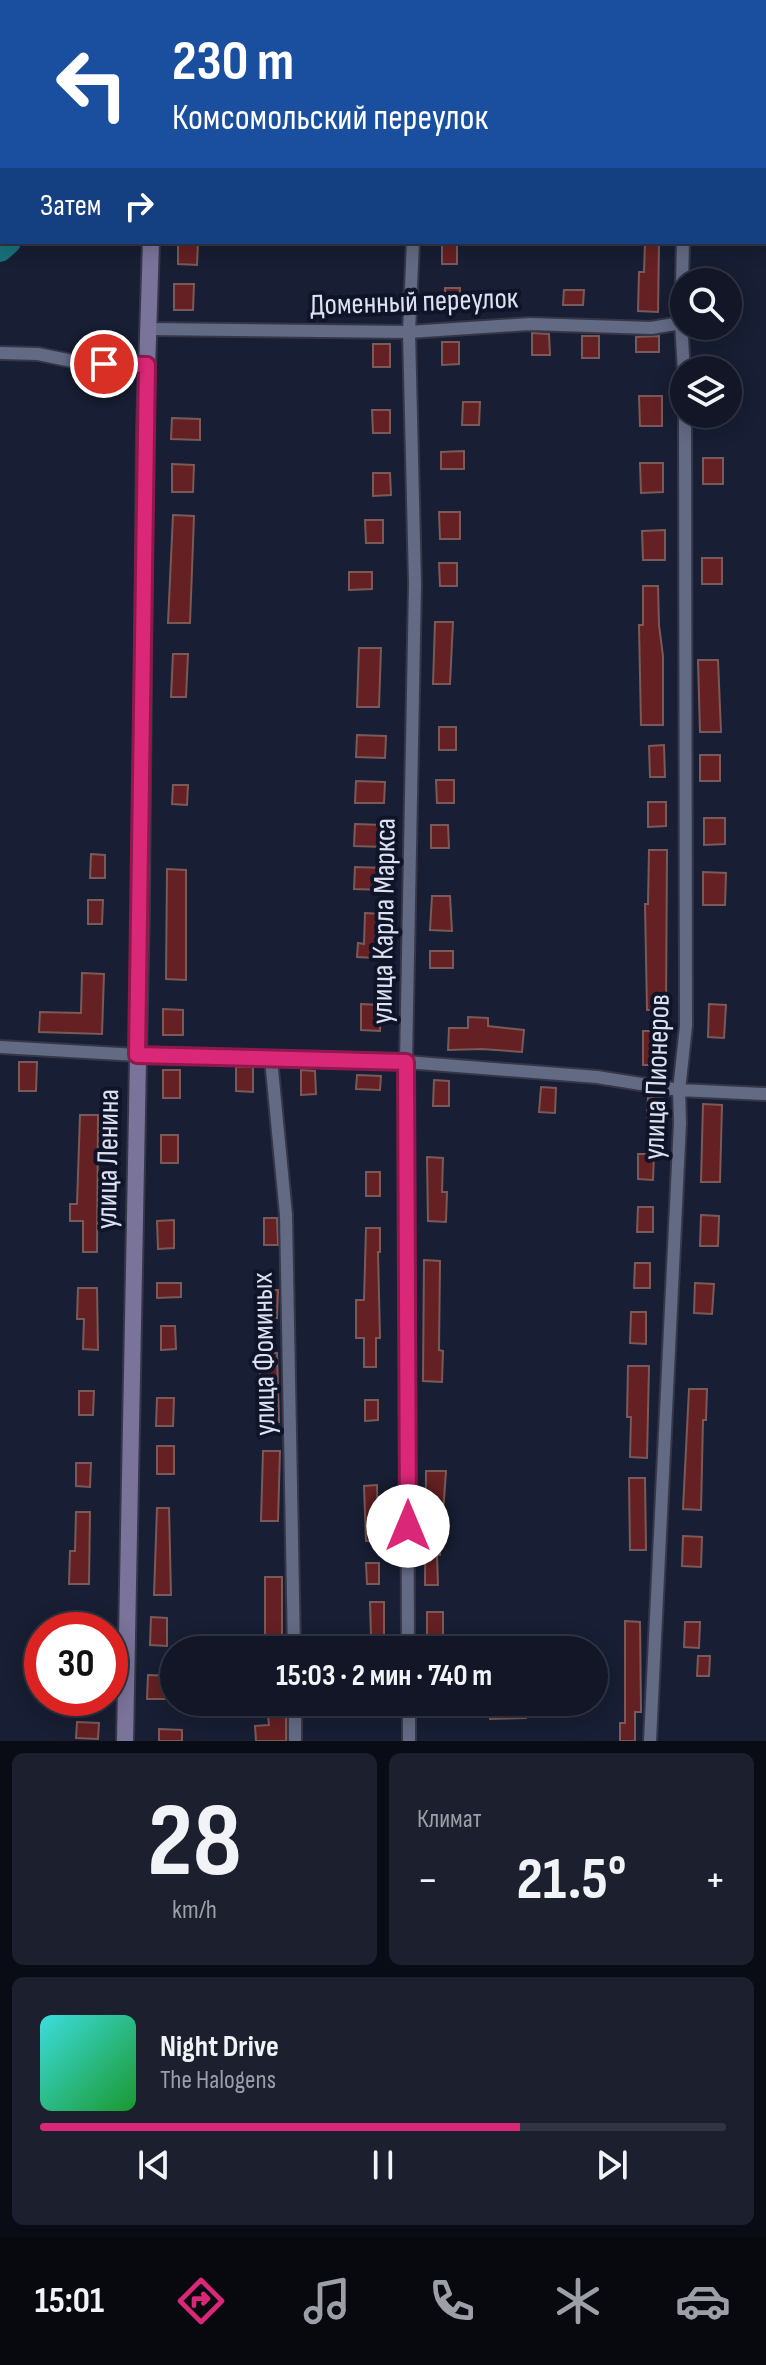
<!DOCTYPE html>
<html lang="ru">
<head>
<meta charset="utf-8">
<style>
  :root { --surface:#121626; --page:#1b1f2e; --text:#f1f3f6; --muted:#9c9fa7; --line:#313543; --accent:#db2777 }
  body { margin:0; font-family:"Sofia Sans Condensed",sans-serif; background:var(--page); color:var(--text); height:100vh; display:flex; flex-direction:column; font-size:30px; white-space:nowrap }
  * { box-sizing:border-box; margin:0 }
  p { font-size:26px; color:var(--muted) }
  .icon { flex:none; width:44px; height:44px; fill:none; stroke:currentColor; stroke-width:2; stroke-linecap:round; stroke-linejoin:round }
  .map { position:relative; height:1741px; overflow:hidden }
  .side { display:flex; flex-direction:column; gap:12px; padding:12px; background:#0a0c15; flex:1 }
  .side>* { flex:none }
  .hud { position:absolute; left:0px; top:0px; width:766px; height:244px; box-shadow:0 4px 20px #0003,0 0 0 2px var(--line); background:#1a4fa0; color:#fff; overflow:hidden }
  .buttons { position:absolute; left:670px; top:268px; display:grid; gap:16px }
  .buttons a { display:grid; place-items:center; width:72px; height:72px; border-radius:50%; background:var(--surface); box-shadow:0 4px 20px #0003,0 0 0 2px var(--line); font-size:40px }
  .speed { position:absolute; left:24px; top:1612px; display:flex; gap:16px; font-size:40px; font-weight:700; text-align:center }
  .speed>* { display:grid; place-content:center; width:104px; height:104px; border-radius:50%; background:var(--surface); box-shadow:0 4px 20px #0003,0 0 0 2px var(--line); line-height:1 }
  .speed .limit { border:12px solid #d22; background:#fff; color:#111 }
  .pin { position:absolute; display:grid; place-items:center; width:68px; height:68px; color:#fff; margin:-34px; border:4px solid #fff; border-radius:50%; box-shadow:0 2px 8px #0007 }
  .me { position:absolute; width:88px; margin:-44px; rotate:0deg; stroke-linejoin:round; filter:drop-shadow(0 0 6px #0008) }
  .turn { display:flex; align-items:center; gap:28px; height:168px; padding:0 40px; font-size:36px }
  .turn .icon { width:104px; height:104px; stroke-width:2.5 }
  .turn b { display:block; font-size:56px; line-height:68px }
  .then { display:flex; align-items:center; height:76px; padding:0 40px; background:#0003; gap:16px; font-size:30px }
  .big { font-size:60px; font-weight:700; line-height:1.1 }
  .side .widget { flex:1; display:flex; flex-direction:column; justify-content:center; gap:12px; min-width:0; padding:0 28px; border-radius:12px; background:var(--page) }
  .side .dial { align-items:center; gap:0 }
  .dial b { font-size:104px; line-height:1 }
  .song { display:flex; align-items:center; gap:24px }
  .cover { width:96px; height:96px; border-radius:12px; background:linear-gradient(135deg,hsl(180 70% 55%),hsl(130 70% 35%)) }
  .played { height:8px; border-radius:4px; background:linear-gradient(90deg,var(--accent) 70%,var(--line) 70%) }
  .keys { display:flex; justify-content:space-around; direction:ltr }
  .heat { display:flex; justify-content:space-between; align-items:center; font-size:44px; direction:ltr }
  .side .tiles { flex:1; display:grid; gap:12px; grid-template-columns:1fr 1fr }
  .widget:last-child { grid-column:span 2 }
  .trip { position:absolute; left:160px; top:1636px; width:448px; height:80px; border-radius:40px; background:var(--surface); box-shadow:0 4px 20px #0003,0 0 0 2px var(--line); font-weight:700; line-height:80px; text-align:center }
  .menu { display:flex; height:128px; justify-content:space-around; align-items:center; background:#07090f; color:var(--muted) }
  .menu .icon { width:56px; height:56px }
  .menu .current { color:var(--accent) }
  .menu b { font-size:36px; color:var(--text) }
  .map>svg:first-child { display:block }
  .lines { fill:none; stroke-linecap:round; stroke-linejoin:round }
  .river { stroke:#197079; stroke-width:24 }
  .building { fill:#642022; stroke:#7a5a58; stroke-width:2 }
  .minor-casing { stroke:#353749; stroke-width:16 }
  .secondary-casing { stroke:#353749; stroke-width:20 }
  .minor { stroke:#636a84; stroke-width:12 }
  .secondary { stroke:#7a749b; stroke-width:16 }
  .route-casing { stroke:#8e194d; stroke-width:20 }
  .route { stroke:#db2777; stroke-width:14 }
  .labels { text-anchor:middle; stroke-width:8; stroke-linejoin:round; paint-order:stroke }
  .street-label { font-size:30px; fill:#dde2f1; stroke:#101429 }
</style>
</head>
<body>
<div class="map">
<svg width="766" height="1741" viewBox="0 0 766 1741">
  <rect width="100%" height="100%" fill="#181e33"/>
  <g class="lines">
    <!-- river -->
    <path class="river" d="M0,7L2,10
      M0,250L9,242"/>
  </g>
  <!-- building -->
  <path class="building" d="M178,242H198L197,265L178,264Z
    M645,242H659L658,312L638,311L639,272H644Z
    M442,244H457V264H442Z
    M174,284H194L193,310H174Z
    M445,288H460V308L445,307Z
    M564,290H584L583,305H563Z
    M532,333L549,334L550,355H532Z
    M582,336H599V358H582Z
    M659,336V352H636V337Z
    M442,342H459V364L442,365Z
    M373,344H390V367H373Z
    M639,396H662V426H640Z
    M463,402H480L479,425H462Z
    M372,410H390V433H373Z
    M172,418L200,419V440L171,439Z
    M464,451V469H441V452Z
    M703,458H723V484H703Z
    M640,463H663V492L641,493Z
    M172,464L194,465L193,492H172Z
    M373,473H390L391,495L373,496Z
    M439,512H460V539H440Z
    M173,515L194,516L190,623H168Z
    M365,520H383V543H366Z
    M665,530V560H643L642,531Z
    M702,558H722V584H702Z
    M439,563H457V586H440Z
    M349,572H372V589L349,590Z
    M643,586H658L659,625L663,656V725H641L639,625H643Z
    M435,622H453L450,684H433Z
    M359,648H381L379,707H357Z
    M173,654H188L186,697H171Z
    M698,660H718L721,732H700Z
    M439,727H456V750H439Z
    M357,735L386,736L385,758L356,757Z
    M664,745L665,777H650L649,746Z
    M700,755H720V781H700Z
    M436,780H454V803H437Z
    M356,781L385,782L384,803H355Z
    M173,785H188L187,805L172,804Z
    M648,802H666V826L648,827Z
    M704,818H725V844L704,845Z
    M355,824L384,825L383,847L354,846Z
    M431,825H448L449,848H431Z
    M649,850H667L666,1010H647L645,904H648Z
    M91,854L105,855V878H90Z
    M355,867L384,868L383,890L354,889Z
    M167,869L186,870V980L166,979Z
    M703,872L726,873L725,905H703Z
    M432,896H450L452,931L430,930Z
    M88,900H103L102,924H88Z
    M365,913L383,914V927H376L375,958L357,957L358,943L364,944Z
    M430,951H453V968H430Z
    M82,973L104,974L102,1034L39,1032L40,1012L81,1013Z
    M361,1004L381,1005L380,1031L361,1030Z
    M709,1004L726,1005L724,1038L708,1037Z
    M163,1009L183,1010V1035H163Z
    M468,1017L488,1018V1026L524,1030L522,1052L482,1049L448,1050L449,1028H468Z
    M643,1031H665L664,1065H643Z
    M19,1062H37L36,1091H19Z
    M236,1067H253V1092L236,1091Z
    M163,1070H180V1098H163Z
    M301,1070L315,1071L316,1094L301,1095Z
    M357,1075L381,1076L380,1090L356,1089Z
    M434,1080L449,1081V1106H433Z
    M541,1087L556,1088L555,1113L539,1112Z
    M648,1097L664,1098L663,1123H647Z
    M703,1104L722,1105L720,1182H701Z
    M80,1115H98L97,1252H83V1221H70V1204H77Z
    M161,1135H178V1163H161Z
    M638,1154H654L653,1180L638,1179Z
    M427,1157L443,1158L442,1192H447L446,1222L428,1221Z
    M366,1172H380V1196H366Z
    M638,1207H653V1232H637Z
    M701,1215L719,1216L718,1246H700Z
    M264,1218H277L278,1245H264Z
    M174,1220V1248L158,1249L157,1221Z
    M366,1228H380V1252H378L380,1338H376V1367H364V1338H356V1300H364Z
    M424,1260L440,1261L439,1350L443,1351L442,1382L423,1381Z
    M635,1263H650V1288H634Z
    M157,1283H181V1297L157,1298Z
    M695,1283L714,1284L712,1314L694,1313Z
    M78,1288H97L98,1350L83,1349L84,1319H77Z
    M261,1290H278L277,1318H260Z
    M631,1312H646V1344L630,1343Z
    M161,1326H175L176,1349L161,1350Z
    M260,1353H277L279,1422H262L263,1381H260Z
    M628,1366H649L647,1458L630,1457L631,1417H627Z
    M689,1389H707L706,1420H703L701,1510L683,1509Z
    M79,1391H94L93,1415H79Z
    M157,1398H174L173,1426H156Z
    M365,1400H378V1420L365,1421Z
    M157,1446H174V1474H157Z
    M263,1451H280L278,1521H261Z
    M76,1463H91L90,1487L76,1486Z
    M426,1471H446L440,1555L437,1554L438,1585H425Z
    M629,1478H645L646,1550H630Z
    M377,1485L378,1541H366L364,1486Z
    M157,1508H169L171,1595H154Z
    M76,1512H90L89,1584H69L70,1551H75Z
    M683,1536L702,1537L701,1567L682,1566Z
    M366,1563H379V1584H367Z
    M265,1577H282V1649H265Z
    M370,1602H384V1636H371Z
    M427,1612H443V1638L427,1637Z
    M151,1617L167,1618V1646L150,1645Z
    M625,1621L640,1622L641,1712H635V1741H620V1723H625Z
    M685,1622H700L699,1648L684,1647Z
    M698,1656H710L709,1676H697Z
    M148,1675L174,1676V1699H147Z
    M490,1702H526V1718L490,1719Z
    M286,1715V1741H256L255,1726L269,1725L268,1716Z
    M77,1722L99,1723L98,1739L76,1738Z
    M159,1729L182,1730V1741H159Z"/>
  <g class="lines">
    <!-- minor casing -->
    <g class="minor-casing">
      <path id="minor" d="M683,0V2
        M414,2V0
        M764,198H766
        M683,242L681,323L684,371
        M149,329L409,332L530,324L651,328L681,323
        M0,353L38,354L82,363L147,365
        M0,1047L137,1055L406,1062L597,1077L679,1090L766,1094
        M271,1059L286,1215L294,1650
        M408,1650L406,1062L415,584L409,332L413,242
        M295,1702V1741
        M409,1702V1741
        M650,1741L680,1123L679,1090L686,1026L685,414"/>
    </g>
    <!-- secondary casing -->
    <g class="secondary-casing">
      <path id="secondary" d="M156,2V0
        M125,1741L141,903L145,431L151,242"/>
    </g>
    <!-- minor -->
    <use href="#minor" class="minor"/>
    <!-- secondary -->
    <use href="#secondary" class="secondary"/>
  </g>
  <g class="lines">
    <!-- route casing -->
    <g class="route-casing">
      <path id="route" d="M104,364L147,365L137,1055L406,1062L408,1526"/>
    </g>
    <!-- route -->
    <use href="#route" class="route"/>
  </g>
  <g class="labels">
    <!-- street labels -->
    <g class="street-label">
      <text transform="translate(414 301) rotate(-2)" y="10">Доменный переулок</text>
      <text transform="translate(383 921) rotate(-89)" y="10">улица Карла Маркса</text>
      <text transform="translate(656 1077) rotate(-88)" y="10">улица Пионеров</text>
      <text transform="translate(107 1159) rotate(-89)" y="10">улица Ленина</text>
      <text transform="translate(263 1354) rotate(-91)" y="10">улица Фоминых</text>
    </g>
  </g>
</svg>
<div class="buttons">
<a><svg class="icon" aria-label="search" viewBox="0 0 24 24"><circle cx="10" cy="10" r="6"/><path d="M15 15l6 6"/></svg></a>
<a><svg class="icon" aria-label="layers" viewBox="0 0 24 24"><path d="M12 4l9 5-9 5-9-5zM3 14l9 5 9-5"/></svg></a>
</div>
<div class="speed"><div class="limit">30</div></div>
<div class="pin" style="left:104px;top:364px;background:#d93025"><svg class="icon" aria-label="arrive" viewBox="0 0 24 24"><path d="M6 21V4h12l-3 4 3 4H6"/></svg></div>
<svg class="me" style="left:408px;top:1526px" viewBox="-20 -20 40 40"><circle r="19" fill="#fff"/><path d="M0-13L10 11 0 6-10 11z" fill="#db2777"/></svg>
<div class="trip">15:03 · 2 мин · 740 m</div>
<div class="hud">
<div class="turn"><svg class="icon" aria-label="left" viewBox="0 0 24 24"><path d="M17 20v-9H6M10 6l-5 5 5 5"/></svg><div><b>230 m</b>Комсомольский переулок</div></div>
<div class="then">Затем<svg class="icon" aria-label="right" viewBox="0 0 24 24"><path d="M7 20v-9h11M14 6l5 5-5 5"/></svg></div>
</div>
</div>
<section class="side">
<div class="tiles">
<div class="widget dial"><b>28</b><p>km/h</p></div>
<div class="widget"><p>Климат</p>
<div class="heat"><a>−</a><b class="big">21.5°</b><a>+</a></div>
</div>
<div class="widget">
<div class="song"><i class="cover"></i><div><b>Night Drive</b><p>The Halogens</p></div></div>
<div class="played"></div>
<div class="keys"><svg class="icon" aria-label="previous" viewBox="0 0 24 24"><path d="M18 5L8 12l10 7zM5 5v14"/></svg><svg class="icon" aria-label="pause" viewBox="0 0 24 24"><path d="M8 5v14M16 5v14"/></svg><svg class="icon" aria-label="next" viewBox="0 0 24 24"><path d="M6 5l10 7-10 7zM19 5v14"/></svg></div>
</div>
</div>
</section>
<nav class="menu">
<b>15:01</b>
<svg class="icon current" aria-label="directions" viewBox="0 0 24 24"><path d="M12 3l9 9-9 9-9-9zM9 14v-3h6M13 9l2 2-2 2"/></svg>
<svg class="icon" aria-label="music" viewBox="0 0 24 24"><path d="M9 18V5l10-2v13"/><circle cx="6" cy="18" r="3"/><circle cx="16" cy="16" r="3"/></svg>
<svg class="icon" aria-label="phone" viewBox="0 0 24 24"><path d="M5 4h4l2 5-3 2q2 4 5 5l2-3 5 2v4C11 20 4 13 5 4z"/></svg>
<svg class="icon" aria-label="climate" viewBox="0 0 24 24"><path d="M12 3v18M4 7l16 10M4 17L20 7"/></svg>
<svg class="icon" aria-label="car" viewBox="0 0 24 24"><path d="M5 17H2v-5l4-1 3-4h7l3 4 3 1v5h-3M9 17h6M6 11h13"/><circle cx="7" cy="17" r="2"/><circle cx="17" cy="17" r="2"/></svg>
</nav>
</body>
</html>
